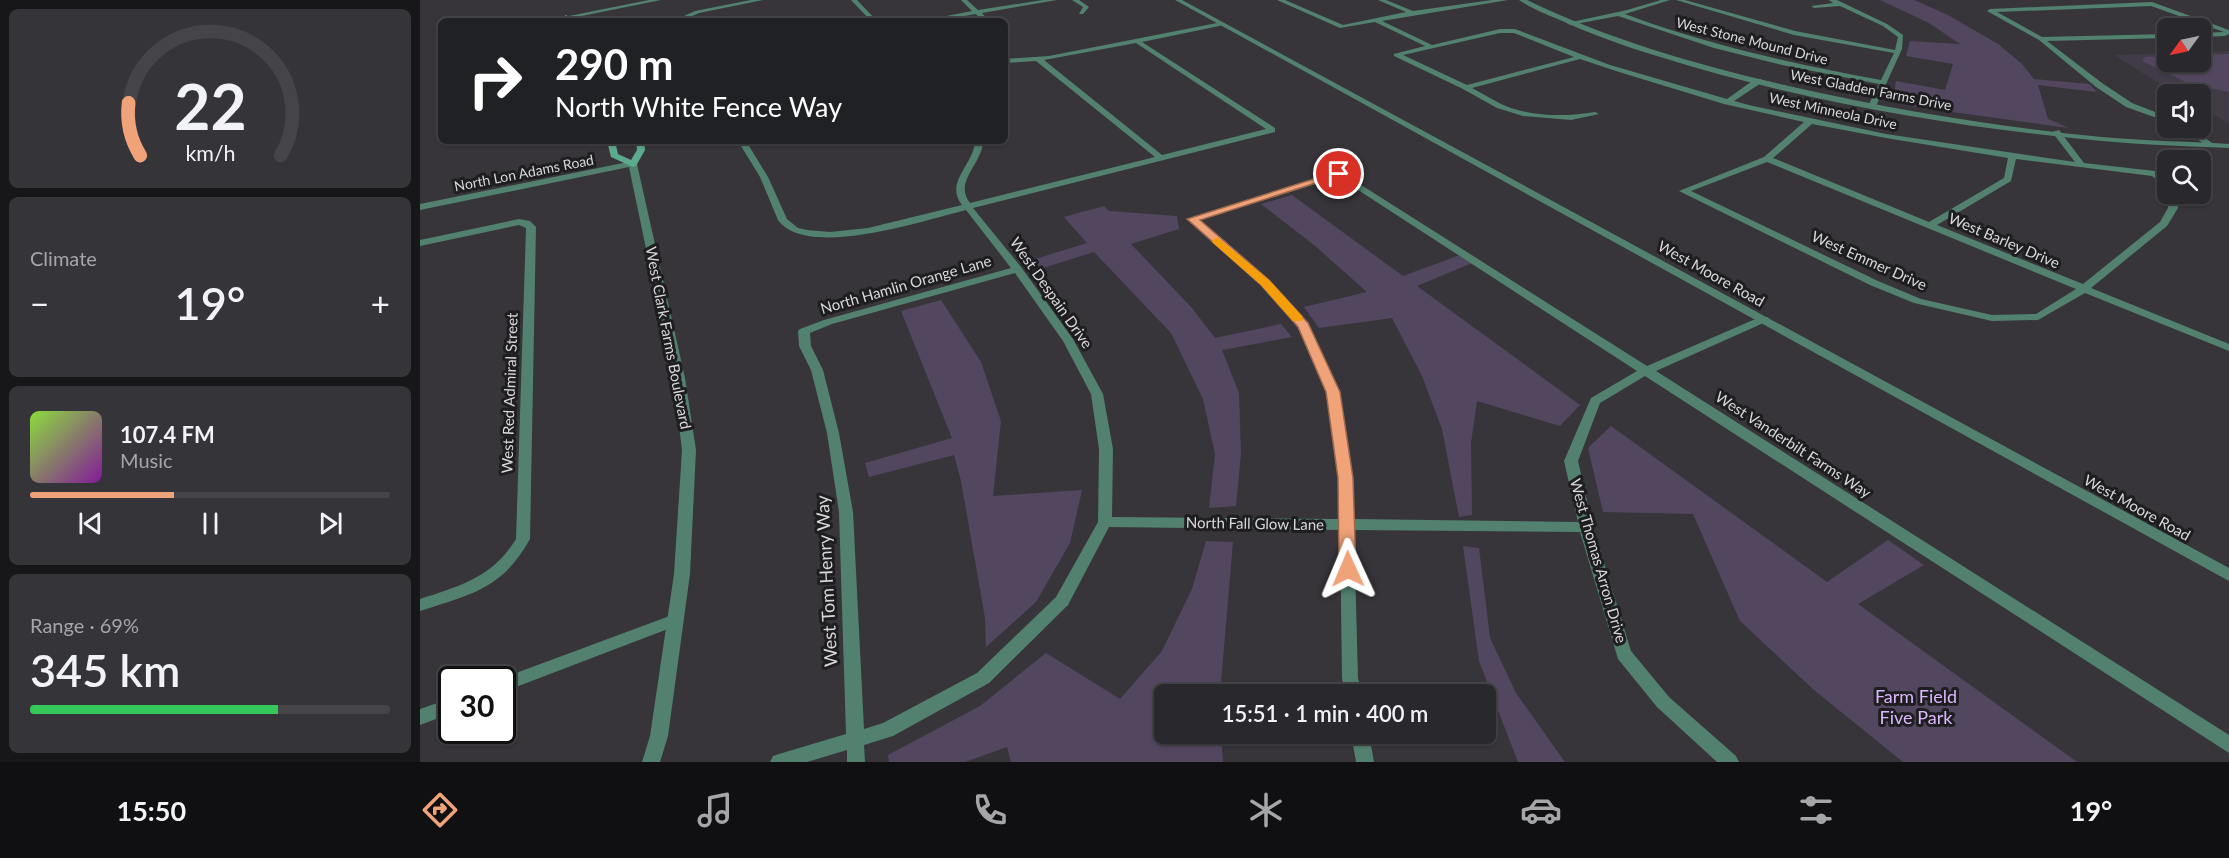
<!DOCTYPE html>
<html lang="en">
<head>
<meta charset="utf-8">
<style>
  :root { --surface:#29282c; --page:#353438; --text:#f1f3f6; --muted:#a5a6a9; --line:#454448; --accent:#f0a279 }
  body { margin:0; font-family:Lato,sans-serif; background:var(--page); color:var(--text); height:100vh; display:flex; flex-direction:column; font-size:22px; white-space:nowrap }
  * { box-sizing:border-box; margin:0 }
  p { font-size:20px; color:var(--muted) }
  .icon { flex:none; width:33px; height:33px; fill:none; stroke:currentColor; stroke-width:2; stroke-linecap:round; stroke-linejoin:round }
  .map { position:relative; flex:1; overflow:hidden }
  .panel { display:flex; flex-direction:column; gap:9px; padding:9px; background:#171618; width:420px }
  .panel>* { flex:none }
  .guide { position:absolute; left:18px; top:18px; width:570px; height:126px; border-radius:9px; box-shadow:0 2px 4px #0004,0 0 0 2px var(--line); background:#202124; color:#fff; overflow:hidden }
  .needle { width:39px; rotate:237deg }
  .buttons { position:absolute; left:1737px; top:18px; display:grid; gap:12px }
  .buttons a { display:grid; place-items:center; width:54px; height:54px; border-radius:9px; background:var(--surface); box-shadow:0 2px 4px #0004,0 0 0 2px var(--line); font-size:30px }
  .speed { position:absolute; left:18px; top:666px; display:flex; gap:12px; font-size:30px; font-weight:700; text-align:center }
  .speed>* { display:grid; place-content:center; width:78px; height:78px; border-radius:50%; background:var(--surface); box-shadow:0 2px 4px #0004,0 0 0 2px var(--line); line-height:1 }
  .speed .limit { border:3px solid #111; border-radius:9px; background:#fff; color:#111 }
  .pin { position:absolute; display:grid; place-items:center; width:51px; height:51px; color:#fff; margin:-26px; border:3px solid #fff; border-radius:50%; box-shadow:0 2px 6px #0007 }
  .me { position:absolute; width:66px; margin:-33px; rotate:359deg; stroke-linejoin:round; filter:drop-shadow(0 0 4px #0008) }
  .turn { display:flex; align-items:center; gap:21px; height:126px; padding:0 18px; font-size:27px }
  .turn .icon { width:78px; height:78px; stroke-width:2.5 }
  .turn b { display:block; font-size:42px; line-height:51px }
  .big { font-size:45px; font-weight:600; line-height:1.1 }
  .panel .tile { flex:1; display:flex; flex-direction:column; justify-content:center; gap:9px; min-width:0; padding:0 21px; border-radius:9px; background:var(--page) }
  .panel .dial { align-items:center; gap:0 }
  .dial svg { height:156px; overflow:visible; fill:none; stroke:var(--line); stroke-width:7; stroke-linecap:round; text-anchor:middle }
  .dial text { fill:var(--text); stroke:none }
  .song { display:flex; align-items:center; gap:18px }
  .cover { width:72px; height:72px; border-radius:9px; background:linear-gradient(135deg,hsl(90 70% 55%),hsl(290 70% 35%)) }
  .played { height:6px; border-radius:3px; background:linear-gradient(90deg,var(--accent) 40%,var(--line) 40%) }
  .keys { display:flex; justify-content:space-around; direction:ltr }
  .heat { display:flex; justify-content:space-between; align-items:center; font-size:33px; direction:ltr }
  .charge { height:9px; border-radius:4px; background:linear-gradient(90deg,#34c759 69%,var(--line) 0) }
  .trip { position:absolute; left:734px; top:684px; width:342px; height:60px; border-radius:9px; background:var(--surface); box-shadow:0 2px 4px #0004,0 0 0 2px var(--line); font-weight:600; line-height:60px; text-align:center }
  .tabs { display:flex; height:96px; justify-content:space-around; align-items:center; background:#101012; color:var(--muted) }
  .tabs .icon { width:42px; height:42px }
  .tabs .active { color:var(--accent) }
  .tabs b { font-size:27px; color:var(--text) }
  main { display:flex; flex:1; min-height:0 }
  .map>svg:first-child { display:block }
  .built { fill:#403b46 }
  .green { fill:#534760 }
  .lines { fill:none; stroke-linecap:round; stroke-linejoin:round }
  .minor { fill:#52816f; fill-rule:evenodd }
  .tertiary { fill:#52816f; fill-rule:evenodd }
  .secondary { fill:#5dab8e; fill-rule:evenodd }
  .route { fill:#f0a279; stroke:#9c694f; stroke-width:1.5 }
  .slow { fill:#f59e0b }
  .labels { text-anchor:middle; stroke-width:6; stroke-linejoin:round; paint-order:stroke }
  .far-street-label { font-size:14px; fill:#d9d8db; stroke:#1e1d1f }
  .street-label { font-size:15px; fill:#d9d8db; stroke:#1e1d1f }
  .near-street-label { font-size:18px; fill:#d9d8db; stroke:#1e1d1f }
  .near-park-label { font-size:18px; fill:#dbb8fe; stroke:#1e1d1f }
</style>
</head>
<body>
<main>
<section class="panel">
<div class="tile dial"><svg viewBox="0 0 100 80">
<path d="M14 69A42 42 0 1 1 86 69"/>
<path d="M14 69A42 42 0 0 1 8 42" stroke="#f0a279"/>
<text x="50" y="56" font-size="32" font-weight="700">22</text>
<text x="50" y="72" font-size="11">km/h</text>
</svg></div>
<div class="tile"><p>Climate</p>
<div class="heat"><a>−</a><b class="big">19°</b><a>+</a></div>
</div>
<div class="tile">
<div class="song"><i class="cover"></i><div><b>107.4 FM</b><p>Music</p></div></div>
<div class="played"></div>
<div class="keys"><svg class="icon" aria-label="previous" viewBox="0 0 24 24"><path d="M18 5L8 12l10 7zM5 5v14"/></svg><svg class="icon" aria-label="pause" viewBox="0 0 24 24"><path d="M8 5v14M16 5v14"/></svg><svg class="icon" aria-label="next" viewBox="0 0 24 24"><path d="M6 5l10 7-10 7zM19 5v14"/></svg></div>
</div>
<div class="tile"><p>Range · 69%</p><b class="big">345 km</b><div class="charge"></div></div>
</section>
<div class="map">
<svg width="1809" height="762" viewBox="0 0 1809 762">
  <rect width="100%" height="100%" fill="#37353a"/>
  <!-- built -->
  <path class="built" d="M1809,51V123L1781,108L1780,94H1756L1694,55L1747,53L1748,62H1780L1781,52Z"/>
  <!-- green -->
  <path class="green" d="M1460,0H1494L1528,15L1578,44L1602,64L1614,79L1669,84L1677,92L1618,85L1628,119L1649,128L1482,105L1473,101L1476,81L1525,90L1533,64L1486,56L1490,41L1540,44L1509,23Z
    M1809,54V92L1770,84L1722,61L1725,57L1747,56L1748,62H1780L1781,55Z
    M872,195L983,276L1040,255L1052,263L997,286L1160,405L1140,426L1057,401L1051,443L1052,515L1039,517L1022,429L1002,376L972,318L899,328L884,307L947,292L894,245L841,204Z
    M684,206L689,211L757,216L759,229L711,244L772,308L795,338L861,324L872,337L802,350L819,393L821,453L816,506L789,508L795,454L783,399L751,333L674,252L620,269L612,260L667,243L644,217Z
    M521,300L561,362L581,421L573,496L662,490L650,543L616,602L566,647L565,618L541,481L534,455L449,477L445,463L532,438L481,311Z
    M1191,426L1407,582L1468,540L1504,565L1438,604L1657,762H1483L1394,690L1320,621L1273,514L1183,512L1168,448Z
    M786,541L813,542L800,694H744V734H801L803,762H591L587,747L545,762H469L468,755L560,706L626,653L700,699L742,651L772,589Z
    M1043,546L1059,548L1070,638L1096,693L1145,762H1098L1059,661Z"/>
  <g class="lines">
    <!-- minor -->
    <path class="minor" d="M331,0H343L279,13L261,21H253L275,11Z
      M431,0H437L457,21H451Z
      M541,0H547L558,10L623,0H637L562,13L569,21H562L556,14L515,21H501L552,11Z
      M652,0H659L669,7L663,14H659L663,7Z
      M857,0H865L923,25L986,12L958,0H966L993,11L1072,0H1088L962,21L1012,45L1080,29H1095L1190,65L1307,99L1335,79H1341V83L1314,101L1333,106L1466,134L1655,162L1632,132L1639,130L1664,163L1735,171L1748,181V189L1732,176L1596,159L1591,181L1517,225L1663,284L1740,222L1748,208L1749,194H1757L1758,208L1747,226L1671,288L1809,344V351L1665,293L1618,320L1572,321L1494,303L1450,285L1259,191L1344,157L1384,122L1304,104L1199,72L1160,59L1052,88C1062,93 1071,99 1081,104C1110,117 1145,117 1175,112L1179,114L1151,120L1103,116L1077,108L1043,89L974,56V54L1005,46L955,22L920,28ZM1080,33H1094L1154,57L1047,85L983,55ZM1392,124L1466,138L1588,158L1584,178L1509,222L1353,158ZM1347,162L1656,289L1616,314L1572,315L1501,299L1458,281L1271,191Z
      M1241,0H1250L1205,14C1288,45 1374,64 1461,80L1474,53L1374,35L1256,0H1265L1375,31L1475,50L1478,37L1463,26L1420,6L1394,8L1391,6L1413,3L1409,0H1417L1467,24L1483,35L1482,49L1456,106L1452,108L1448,106L1459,84L1362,65L1294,48L1198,16L1150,25L1147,23L1207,10Z
      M1732,2L1809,30V34L1805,36L1780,37V33L1804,32L1731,6L1577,12L1622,37L1748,34V38L1627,41L1682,83L1712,103L1748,117V122L1706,107L1676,87L1619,40L1567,11L1570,9Z
      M802,22L804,25L722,42L855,128V132L553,208L601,267L653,339L683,394L693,449L692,517L920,519L919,478L907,392L879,327L841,285L767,219L919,171L1227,366L1340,317H1348L1349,319L1348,321L1236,371L1809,735V753L1225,376L1180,403L1158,461L1173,527L1211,651L1249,697L1316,756L1319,762H1297L1237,707L1198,659L1160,532L934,530L938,678L942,694H925L922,678L920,530L689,527L648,605L569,683L473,736L444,745L445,762H427V750L387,762H350L353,756L359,754L426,734L419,512L407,433L391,370L379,346L378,331L380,329L404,320L591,268L546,210C505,220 387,260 358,220L340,177L318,141H326L348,177L367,219L378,228L387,230L410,232L448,228L542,205C524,182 554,165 555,141H563C563,163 533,182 550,203L735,157L616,61L585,63V59L629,56ZM716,43L846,129L742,155L624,60ZM918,177L1217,371L1171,398L1144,461L1158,522L934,519L933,478L919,392L890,326L849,281L779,220ZM595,273L643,341L671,394L679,449L678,522L636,597L557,673L463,723L444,729L433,512L419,433L403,370L391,346L390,333L412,324Z
      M1762,128H1771L1795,145L1788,147Z
      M99,219L110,221L116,227L110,539C82,589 52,594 0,611V599C40,586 73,577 96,539L106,228L99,225L0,246V240Z
      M255,614L261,616L263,620L261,624L88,690L82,692V680H77Z
      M32,698V713L0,725V709Z
      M931,734H949L954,762H936Z"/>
    <!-- tertiary -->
    <path class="tertiary" d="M229,0H241L137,21H124Z
      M755,0H762L1809,568V581Z
      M1099,0H1107C1192,41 1281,66 1373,87C1475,110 1578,127 1682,137C1724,141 1767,141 1809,144V148C1767,146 1724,145 1682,141C1534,127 1380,101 1237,56C1204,46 1171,34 1140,20C1126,14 1111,8 1099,0Z
      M213,161L217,164L265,378L276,450L270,574L248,736L240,762H222L230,736L254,574L262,450L253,378L209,167L0,210V204Z"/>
    <!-- secondary -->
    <path class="secondary" d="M146,15L154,21H147L143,17Z
      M187,141H195L198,154L211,160L217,150L216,141H224L225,150L216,166L213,167L191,157Z"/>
  </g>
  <!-- route -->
  <path class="route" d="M916,172L924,174L780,220L849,280L888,323L920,392L933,478L936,569L934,573L928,575L922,573L919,569L918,478L906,392L878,327L841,285L767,219Z"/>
  <!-- slow -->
  <path class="slow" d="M797,237L849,280L882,316L883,319L882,321H873L841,285L793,243L792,241Z"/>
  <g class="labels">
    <!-- far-street labels -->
    <g class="far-street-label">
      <text transform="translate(1332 41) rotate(14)" y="5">West Stone Mound Drive</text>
      <text transform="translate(1451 90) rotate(11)" y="5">West Gladden Farms Drive</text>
      <text transform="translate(1413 111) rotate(12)" y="5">West Minneola Drive</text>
      <text transform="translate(104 173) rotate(-11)" y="5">North Lon Adams Road</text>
    </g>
    <!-- street labels -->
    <g class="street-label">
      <text transform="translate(1584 241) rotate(23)" y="5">West Barley Drive</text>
      <text transform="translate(1449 261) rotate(24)" y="5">West Emmer Drive</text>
      <text transform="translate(1291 274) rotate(29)" y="5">West Moore Road</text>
      <text transform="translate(486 285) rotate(-16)" y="5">North Hamlin Orange Lane</text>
      <text transform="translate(631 293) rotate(55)" y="5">West Despain Drive</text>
      <text transform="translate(248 338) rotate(79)" y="5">West Clark Farms Boulevard</text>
      <text transform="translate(90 393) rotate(-88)" y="5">West Red Admiral Street</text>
      <text transform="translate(1373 445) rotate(33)" y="5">West Vanderbilt Farms Way</text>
      <text transform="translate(1717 508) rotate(29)" y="5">West Moore Road</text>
      <text transform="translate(835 524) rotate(1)" y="5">North Fall Glow Lane</text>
      <text transform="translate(1178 561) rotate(74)" y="5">West Thomas Arron Drive</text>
    </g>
    <!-- near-street labels -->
    <g class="near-street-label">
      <text transform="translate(407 581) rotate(-93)" y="6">West Tom Henry Way</text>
    </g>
    <!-- near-park labels -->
    <g class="near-park-label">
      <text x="1496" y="703">Farm Field<tspan x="1496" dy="21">Five Park</tspan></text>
    </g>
  </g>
</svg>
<div class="buttons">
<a><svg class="needle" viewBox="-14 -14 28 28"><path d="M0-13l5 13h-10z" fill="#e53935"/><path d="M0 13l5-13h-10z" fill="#a5a6a9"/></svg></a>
<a><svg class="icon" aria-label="sound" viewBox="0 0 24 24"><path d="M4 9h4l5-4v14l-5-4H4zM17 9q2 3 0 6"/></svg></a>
<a><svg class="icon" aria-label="search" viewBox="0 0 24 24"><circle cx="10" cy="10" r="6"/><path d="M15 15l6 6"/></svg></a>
</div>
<div class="speed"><div class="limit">30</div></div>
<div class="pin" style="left:919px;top:174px;background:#d93025"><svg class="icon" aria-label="arrive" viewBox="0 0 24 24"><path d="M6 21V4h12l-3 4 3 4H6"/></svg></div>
<svg class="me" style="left:928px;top:569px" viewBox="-20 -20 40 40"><path d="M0-17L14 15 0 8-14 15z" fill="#f0a279" stroke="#fff" stroke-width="4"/></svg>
<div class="trip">15:51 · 1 min · 400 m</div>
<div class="guide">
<div class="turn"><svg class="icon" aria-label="right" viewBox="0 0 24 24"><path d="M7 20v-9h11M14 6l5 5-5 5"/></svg><div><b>290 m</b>North White Fence Way</div></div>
</div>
</div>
</main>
<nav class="tabs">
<b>15:50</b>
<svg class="icon active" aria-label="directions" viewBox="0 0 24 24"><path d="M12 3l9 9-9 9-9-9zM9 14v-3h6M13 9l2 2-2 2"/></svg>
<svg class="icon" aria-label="music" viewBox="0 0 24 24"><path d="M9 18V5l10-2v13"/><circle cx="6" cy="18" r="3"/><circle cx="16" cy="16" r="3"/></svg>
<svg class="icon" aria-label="phone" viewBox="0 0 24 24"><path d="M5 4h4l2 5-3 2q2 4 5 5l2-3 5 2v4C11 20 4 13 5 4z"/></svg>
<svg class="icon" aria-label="climate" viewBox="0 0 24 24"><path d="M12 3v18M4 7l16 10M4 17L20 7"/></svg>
<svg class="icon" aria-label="car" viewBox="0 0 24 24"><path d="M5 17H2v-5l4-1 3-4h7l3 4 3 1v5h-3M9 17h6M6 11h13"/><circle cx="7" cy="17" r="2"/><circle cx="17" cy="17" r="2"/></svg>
<svg class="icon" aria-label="filters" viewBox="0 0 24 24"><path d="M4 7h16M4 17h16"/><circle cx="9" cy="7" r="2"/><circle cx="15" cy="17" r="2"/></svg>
<b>19°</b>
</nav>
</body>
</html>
